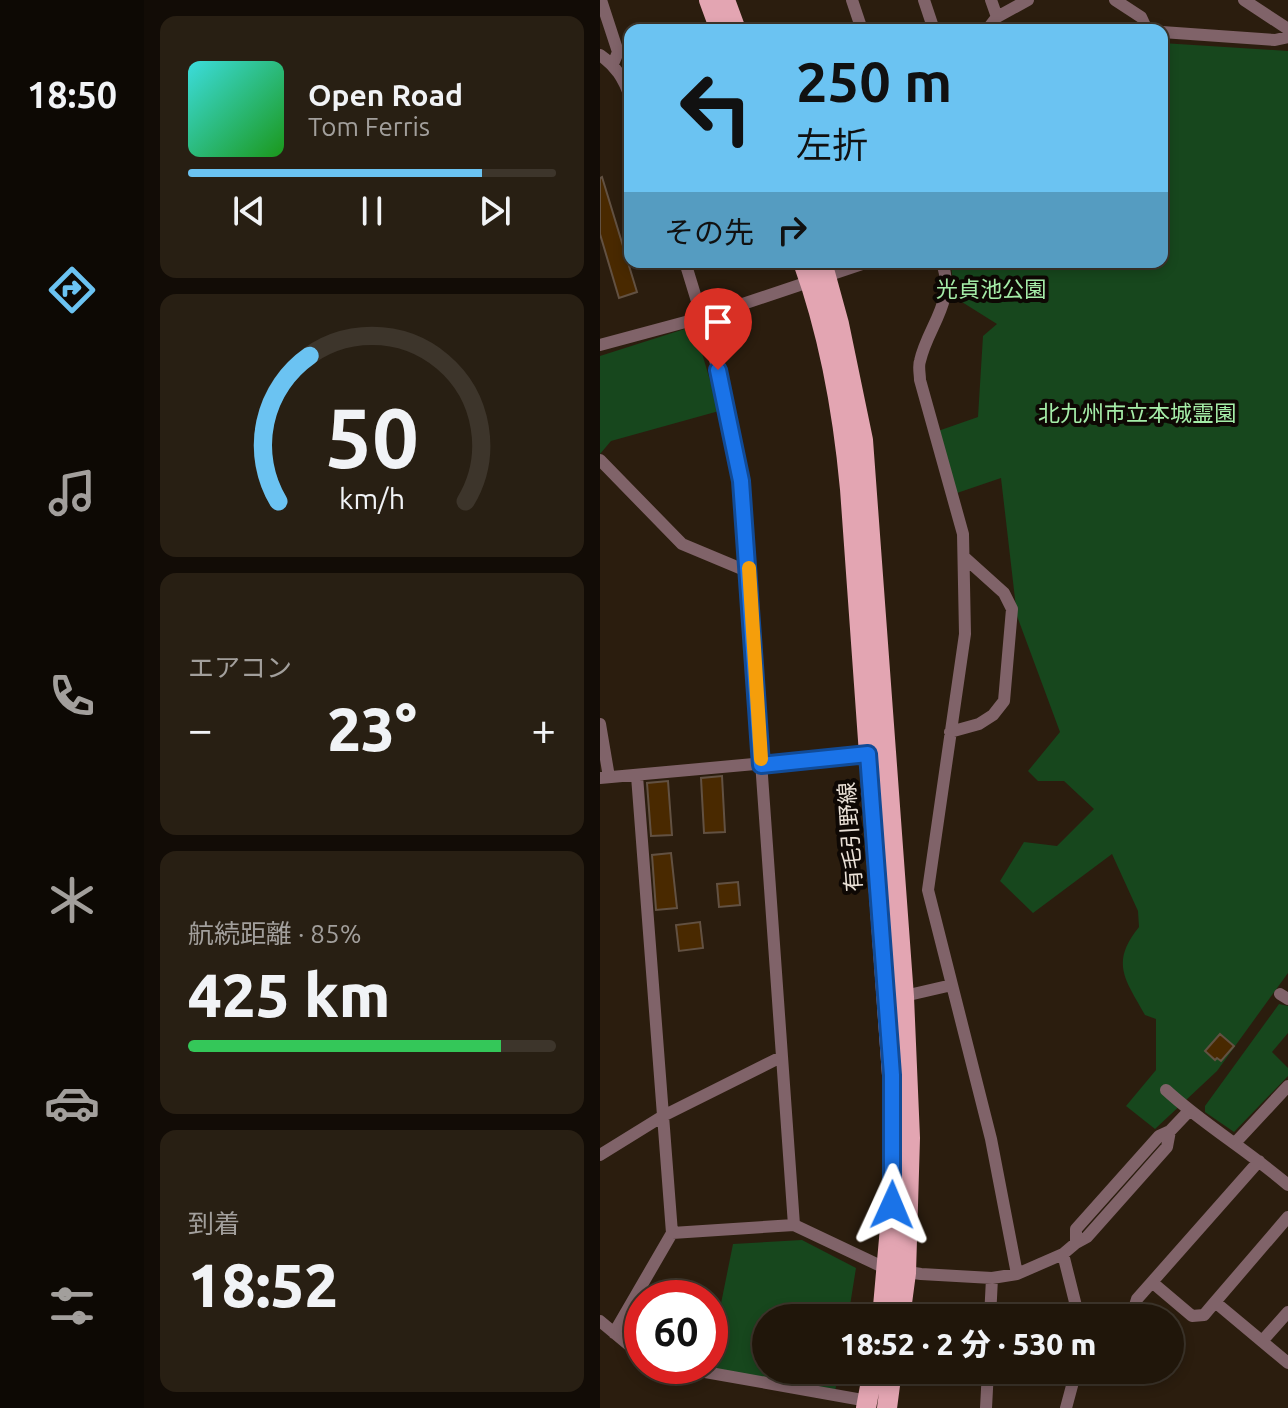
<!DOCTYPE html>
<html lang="ja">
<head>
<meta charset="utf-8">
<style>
  :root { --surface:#20160a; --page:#281f13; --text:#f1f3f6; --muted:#a29f9c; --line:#3d352b; --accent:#6bc3f2 }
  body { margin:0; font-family:Ubuntu,"Noto Sans JP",sans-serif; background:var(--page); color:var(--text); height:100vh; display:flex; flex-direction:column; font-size:30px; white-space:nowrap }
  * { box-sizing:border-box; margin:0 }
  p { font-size:26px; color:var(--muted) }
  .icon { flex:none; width:44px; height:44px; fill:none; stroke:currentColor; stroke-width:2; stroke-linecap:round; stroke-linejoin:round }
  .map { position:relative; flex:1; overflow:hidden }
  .panel { display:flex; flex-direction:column; gap:16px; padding:16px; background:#120c06; width:456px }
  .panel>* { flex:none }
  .hud { position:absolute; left:24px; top:24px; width:544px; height:244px; border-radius:16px; box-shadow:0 4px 12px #0003,0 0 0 2px var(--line); background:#6bc3f2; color:#111; overflow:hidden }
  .speed { position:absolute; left:24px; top:1280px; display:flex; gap:16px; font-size:40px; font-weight:700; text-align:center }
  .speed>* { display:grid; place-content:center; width:104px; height:104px; border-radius:50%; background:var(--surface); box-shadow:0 4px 12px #0003,0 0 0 2px var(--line); line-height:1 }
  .speed .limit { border:12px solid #d22; background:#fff; color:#111 }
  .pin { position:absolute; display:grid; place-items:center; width:68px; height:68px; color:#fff; margin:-82px -34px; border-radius:50% 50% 50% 0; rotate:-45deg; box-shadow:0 0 8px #0007 }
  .pin .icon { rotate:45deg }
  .me { position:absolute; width:88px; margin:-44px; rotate:1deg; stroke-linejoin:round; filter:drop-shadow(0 0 6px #0008) }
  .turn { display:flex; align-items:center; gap:28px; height:168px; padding:0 40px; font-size:36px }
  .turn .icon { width:104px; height:104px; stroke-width:2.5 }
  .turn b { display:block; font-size:56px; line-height:68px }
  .then { display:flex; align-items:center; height:76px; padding:0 40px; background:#0003; gap:16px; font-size:30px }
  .big { font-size:60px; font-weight:800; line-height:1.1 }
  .panel .card { flex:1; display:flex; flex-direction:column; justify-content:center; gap:12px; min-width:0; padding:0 28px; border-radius:16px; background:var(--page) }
  .panel .dial { align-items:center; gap:0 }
  .dial svg { height:208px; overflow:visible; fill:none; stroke:var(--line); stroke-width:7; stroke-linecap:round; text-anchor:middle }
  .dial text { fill:var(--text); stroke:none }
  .song { display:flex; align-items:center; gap:24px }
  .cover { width:96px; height:96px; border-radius:12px; background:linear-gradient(135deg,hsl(180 70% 55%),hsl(120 70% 35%)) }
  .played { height:8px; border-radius:4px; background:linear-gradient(90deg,var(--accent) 80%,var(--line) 80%) }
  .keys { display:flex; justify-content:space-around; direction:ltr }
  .heat { display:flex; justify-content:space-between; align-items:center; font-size:44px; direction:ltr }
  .charge { height:12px; border-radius:6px; background:linear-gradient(90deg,#34c759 85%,var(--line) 0) }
  .trip { position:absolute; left:152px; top:1304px; width:432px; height:80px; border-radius:40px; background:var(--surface); box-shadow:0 4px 12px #0003,0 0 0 2px var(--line); font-weight:800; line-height:80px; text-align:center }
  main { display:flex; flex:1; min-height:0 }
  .tab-bar { display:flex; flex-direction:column; width:144px; justify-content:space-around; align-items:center; background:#0d0904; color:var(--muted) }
  .tab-bar .icon { width:56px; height:56px }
  .tab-bar .selected { color:var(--accent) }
  .tab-bar b { font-size:36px; color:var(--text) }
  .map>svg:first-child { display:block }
  .green { fill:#17471d }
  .building { fill:#492900; stroke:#625142; stroke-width:2 }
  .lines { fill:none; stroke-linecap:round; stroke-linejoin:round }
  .street { stroke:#806369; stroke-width:12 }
  .primary { stroke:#e3a5b2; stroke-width:20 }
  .route-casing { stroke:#114b97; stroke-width:20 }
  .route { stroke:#1a73e8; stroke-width:14 }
  .slow { stroke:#f59e0b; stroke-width:14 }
  .labels { text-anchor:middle; stroke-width:8; stroke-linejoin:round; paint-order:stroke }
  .park-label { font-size:22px; fill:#a5eda8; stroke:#0e0804 }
  .street-label { font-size:22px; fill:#eae1d7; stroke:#0e0804 }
</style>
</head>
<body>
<main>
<nav class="tab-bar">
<b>18:50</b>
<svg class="icon selected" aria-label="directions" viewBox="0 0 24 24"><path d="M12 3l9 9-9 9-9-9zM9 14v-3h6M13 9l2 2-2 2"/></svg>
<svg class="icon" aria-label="music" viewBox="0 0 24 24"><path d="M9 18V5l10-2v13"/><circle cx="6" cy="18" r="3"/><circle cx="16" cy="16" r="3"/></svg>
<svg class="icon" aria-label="phone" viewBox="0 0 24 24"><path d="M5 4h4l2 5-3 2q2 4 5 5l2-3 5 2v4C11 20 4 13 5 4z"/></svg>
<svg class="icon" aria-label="climate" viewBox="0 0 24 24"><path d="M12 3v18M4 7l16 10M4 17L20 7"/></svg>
<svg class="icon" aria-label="car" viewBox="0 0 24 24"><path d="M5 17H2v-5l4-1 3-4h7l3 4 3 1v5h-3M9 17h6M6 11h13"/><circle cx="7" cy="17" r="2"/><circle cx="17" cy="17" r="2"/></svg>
<svg class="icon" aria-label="filters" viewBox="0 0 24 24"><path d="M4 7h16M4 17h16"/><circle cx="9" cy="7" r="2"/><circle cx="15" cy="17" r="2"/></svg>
</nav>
<section class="panel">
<div class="card">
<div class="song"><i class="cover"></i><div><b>Open Road</b><p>Tom Ferris</p></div></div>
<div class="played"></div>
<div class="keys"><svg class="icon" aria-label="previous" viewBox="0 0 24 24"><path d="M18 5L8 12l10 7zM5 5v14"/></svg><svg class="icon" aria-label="pause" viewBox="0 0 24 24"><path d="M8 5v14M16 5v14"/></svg><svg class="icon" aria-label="next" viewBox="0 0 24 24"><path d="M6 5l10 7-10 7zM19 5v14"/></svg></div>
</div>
<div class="card dial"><svg viewBox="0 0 100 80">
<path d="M14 69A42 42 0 1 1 86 69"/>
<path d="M14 69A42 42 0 0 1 26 13" stroke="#6bc3f2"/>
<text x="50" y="56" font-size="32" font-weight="700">50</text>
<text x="50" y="72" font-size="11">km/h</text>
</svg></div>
<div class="card"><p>エアコン</p>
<div class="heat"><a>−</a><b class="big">23°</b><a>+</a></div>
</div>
<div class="card"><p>航続距離 · 85%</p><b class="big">425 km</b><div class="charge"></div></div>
<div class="card"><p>到着</p><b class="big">18:52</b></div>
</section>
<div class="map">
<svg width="688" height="1408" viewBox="0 0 688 1408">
  <rect width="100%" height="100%" fill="#2b1d0e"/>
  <!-- green -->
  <path class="green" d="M562,43L688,51V973L617,1071L555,1129L526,1106L556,1070V1019L545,1015C525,979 510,963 539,927L538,911L512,854L433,913L400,881L424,842L457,846L494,809L464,781H438L428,771L460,732L417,616L401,478L357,493L338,431L378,417L383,336L397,324L354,297L351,262H562Z
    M94,326L119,411L11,441L0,454V356Z
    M679,1004L688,1006V1033L672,1052L688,1068V1076L634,1132L605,1112V1106Z
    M202,1240L256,1268L248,1318H166V1370H239L234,1397L108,1368L133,1244Z"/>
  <!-- building -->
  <path class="building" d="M2,177L37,292L19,298L0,234V178Z
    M122,776L125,832L104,833L101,778Z
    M68,781L72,835L51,836L47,783Z
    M71,853L77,908L56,910L52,855Z
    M138,882L140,905L119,907L117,884Z
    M100,922L103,948L79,951L76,925Z
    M620,1034L634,1046L621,1061L617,1058L615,1060L605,1051Z"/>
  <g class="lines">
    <!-- street -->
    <path class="street" d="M1,0L18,52L13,64
      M252,0L262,30
      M324,0L334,30
      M391,0L397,17
      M515,0L541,17L547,30
      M644,0L688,29
      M387,30L397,17L428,0
      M562,32L675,40L688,37
      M0,55C16,66 24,79 30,97
      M85,262L126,396L141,481L194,1225
      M342,262C356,303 328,325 320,361C318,366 320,374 320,380L363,534L365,634L328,890L391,1139L417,1274
      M0,345L104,317L268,262
      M0,460L82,544L149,572
      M0,724L9,777
      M350,732L379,724L393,715L404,701L412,609L404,593L364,557
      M0,778L276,753
      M680,994L688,999
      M300,997L352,985
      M566,1090C604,1125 649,1151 688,1185
      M635,1143L688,1086
      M0,1155L63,1116L181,1057
      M72,1233L194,1225L287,1269L321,1274L392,1278L417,1274L463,1254L476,1243L487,1237L567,1147L570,1131
      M476,1243V1229L559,1136L570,1131L589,1111
      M463,1254L479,1318
      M553,1283L592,1316L604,1315L615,1302L688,1363
      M615,1302L688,1217
      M390,1318L392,1278
      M531,1318L537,1299L659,1161
      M0,1321L42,1356
      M14,1333L72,1233L37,776
      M663,1340L688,1312
      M71,1366L268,1401
      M386,1408L388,1370
      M466,1408L473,1382L480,1370"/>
    <!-- primary -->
    <path class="primary" d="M109,0L120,30
      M125,0L136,30
      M203,262C229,334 243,413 250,489L292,1075V1205L282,1318
      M222,262L239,324L263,440L286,752L304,997L310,1138L306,1273L300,1318
      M266,1408L273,1370
      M287,1408L292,1370"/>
  </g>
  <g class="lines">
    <!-- route casing -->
    <g class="route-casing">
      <path id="route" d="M118,370L141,481L161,765L268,754L292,1075V1205"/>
    </g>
    <!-- route -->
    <use href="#route" class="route"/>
    <!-- slow -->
    <path class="slow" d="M149,568L161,759"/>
  </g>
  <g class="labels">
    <!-- park labels -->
    <g class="park-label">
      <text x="391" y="297">光貞池公園</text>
      <text x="537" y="421">北九州市立本城霊園</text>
    </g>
    <!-- street labels -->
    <g class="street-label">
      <text transform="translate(250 837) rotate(-94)" y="8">有毛引野線</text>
    </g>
  </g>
</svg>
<div class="speed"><div class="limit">60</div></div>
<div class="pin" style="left:118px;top:370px;background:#d93025"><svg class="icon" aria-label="arrive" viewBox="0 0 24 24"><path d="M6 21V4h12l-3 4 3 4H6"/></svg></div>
<svg class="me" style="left:292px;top:1205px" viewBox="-20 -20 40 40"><path d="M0-17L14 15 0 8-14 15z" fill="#1a73e8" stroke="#fff" stroke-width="4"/></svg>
<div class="trip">18:52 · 2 分 · 530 m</div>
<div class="hud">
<div class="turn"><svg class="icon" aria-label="left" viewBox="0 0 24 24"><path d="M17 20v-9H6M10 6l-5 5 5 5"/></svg><div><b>250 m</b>左折</div></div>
<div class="then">その先<svg class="icon" aria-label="right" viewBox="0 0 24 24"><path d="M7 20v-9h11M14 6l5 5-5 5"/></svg></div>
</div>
</div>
</main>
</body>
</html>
